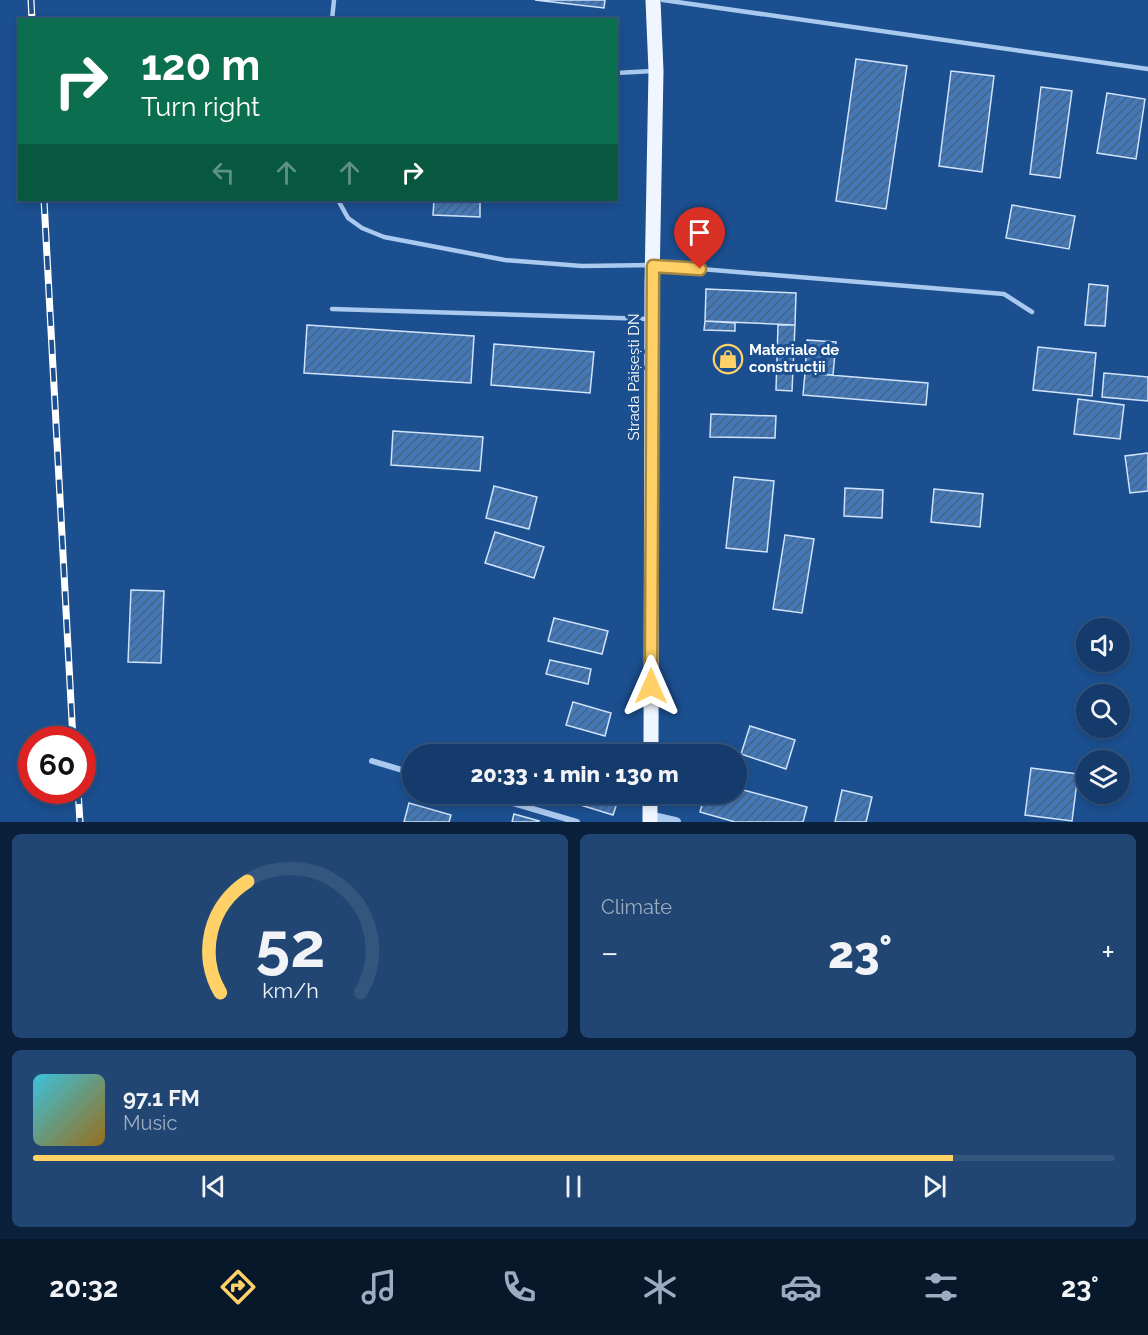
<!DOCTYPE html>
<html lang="en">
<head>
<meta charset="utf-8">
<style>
  :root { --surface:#143b6b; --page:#214673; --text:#f1f3f6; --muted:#9dadc1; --line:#33557e; --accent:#ffd166 }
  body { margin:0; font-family:Raleway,sans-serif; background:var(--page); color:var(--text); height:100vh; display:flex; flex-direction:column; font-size:22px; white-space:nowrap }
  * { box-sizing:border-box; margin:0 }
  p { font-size:20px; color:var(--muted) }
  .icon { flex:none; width:33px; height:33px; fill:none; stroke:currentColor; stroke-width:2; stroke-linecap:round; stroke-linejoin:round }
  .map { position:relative; height:822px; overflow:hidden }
  .panel { display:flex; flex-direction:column; gap:12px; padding:12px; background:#0b203b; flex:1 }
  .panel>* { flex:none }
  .guide { position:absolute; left:18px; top:18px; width:600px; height:183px; border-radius:0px; box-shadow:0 3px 9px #0003,0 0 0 2px var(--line); background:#0b6e4f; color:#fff; overflow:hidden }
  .fabs { position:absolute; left:1076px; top:618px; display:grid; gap:12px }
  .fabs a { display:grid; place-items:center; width:54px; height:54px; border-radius:50%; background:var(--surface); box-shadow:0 3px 9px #0003,0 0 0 2px var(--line); font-size:30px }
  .speed { position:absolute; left:18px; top:726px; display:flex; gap:12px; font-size:30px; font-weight:700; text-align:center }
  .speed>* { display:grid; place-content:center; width:78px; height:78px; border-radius:50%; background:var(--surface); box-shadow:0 3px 9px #0003,0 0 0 2px var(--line); line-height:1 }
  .speed .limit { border:9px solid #d22; background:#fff; color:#111 }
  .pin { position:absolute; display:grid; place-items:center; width:51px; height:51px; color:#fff; margin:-62px -26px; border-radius:50% 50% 50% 0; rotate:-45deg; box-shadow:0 0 6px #0007 }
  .pin .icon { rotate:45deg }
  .me { position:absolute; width:66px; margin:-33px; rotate:0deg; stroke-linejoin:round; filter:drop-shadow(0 0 4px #0008) }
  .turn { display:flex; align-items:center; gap:21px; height:126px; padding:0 24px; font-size:27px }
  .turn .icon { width:78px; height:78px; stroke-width:2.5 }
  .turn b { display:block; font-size:42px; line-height:51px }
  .lanes { display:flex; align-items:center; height:57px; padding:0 24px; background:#0003; justify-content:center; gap:30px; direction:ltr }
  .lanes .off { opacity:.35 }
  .big { font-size:45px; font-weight:800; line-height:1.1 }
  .panel .card { flex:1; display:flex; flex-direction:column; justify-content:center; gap:9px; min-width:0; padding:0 21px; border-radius:9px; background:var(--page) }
  .panel .dial { align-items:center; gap:0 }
  .dial svg { height:156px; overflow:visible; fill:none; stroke:var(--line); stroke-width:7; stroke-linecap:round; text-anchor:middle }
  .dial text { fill:var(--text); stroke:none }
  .song { display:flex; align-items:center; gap:18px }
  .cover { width:72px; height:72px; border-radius:9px; background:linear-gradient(135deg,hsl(190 70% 55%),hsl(40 70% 35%)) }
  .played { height:6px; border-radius:3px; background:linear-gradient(90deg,var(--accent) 85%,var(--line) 85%) }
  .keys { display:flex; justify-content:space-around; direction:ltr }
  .heat { display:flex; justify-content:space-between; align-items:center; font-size:33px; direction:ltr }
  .panel .tiles { flex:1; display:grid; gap:12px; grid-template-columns:1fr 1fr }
  .card:last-child { grid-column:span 2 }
  .trip { position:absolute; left:402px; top:744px; width:345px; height:60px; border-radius:30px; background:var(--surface); box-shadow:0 3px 9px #0003,0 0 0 2px var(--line); font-weight:800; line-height:60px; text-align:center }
  .menu { display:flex; height:96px; justify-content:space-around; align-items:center; background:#08182b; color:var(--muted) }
  .menu .icon { width:42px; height:42px }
  .menu .selected { color:var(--accent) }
  .menu b { font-size:27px; color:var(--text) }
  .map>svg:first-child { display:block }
  .building { fill:url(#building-hatch); stroke:#cfe3fa; stroke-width:1.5 }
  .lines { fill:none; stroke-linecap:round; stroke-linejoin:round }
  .service { stroke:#a9c9ee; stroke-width:4.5 }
  .minor { stroke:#a9c9ee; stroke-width:6 }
  .tertiary { stroke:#a9c9ee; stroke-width:10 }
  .primary { stroke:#f0f6ff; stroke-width:15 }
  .rail-casing { stroke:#fff; stroke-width:7 }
  .rail { stroke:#1b4f8f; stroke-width:4.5; stroke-dasharray:14; stroke-linecap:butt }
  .route-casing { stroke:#a68842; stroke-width:15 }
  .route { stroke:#ffd166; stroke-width:10 }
  .labels { text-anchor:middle; stroke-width:6; stroke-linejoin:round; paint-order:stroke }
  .poi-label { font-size:15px; font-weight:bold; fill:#fff; stroke:#1b4f8f; text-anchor:start }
  .street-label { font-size:15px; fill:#fff; stroke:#1b4f8f }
</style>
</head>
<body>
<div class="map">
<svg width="1148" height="822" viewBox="0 0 1148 822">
  <defs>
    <pattern id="building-hatch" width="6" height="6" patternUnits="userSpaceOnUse" patternTransform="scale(1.5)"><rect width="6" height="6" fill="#4478b7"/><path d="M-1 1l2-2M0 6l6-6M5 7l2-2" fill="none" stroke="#486282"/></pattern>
  </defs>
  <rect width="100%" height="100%" fill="#1b4f8f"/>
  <!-- building -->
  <path class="building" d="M535,0H605L604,8Z
    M856,59L907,66L886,209L836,201Z
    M951,71L994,76L982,172L939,166Z
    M1041,87L1072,91L1060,178L1030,174Z
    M1107,93L1145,99L1136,159L1097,153Z
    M434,200H480V217L433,215Z
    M1012,205L1075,216L1069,249L1006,238Z
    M1089,284L1108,286L1105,326L1085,325Z
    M706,289L796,293L795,325L705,321Z
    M705,321L735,323V331L704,330Z
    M307,325L474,336L471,383L304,373Z
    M778,325H795L792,391L776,390Z
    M807,340L836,342L833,375L805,373Z
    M494,344L594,352L590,393L491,385Z
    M1038,347L1096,353L1092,396L1033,390Z
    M805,373L928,383L926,405L803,395Z
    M1104,373L1148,377V401L1102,397Z
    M1078,399L1124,405L1120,439L1074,434Z
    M711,414L776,416L775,438L710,437Z
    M393,431L483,437L480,471L391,465Z
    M1148,453V491L1130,493L1125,456Z
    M734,477L774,481L767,552L726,548Z
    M494,486L537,497L529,529L486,518Z
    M845,488L883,490L882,518L844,516Z
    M934,489L983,494L980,527L931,522Z
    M495,532L544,547L534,578L485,563Z
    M785,535L814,539L802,613L773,609Z
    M131,590L164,591L161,663L128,662Z
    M554,618L608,631L602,654L548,641Z
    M550,660L591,669L588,684L546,674Z
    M573,702L611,713L605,736L566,725Z
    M750,726L795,740L786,769L741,754Z
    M1031,768L1078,774L1072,821L1025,815Z
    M736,788L807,807L803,822H735L700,812L705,794H736Z
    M842,790L872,797L866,822H835Z
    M563,794H620L613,815L561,799Z
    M409,803L451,815L449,822H404Z
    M514,814L539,821L538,822H512Z"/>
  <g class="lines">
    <!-- service -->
    <path class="service" d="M663,0L1148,69
      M332,20L334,0
      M616,73L653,71
      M338,200L348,218L362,228L384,237L505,260L582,266L653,265L1004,294L1032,312
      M332,309L649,319"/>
    <!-- minor -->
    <path class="minor" d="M372,761L412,773
      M482,794L577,822"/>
    <!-- tertiary -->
    <path class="tertiary" d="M650,816L676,822"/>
    <!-- primary -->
    <path class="primary" d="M651,754L652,285L656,71L653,0
      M650,822V794"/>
    <!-- rail casing -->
    <g class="rail-casing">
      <path id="rail" d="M31,0L32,20
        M44,200L73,740
        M78,790L80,822"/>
    </g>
    <!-- rail -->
    <use href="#rail" class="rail"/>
  </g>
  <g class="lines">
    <!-- route casing -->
    <g class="route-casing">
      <path id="route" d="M651,686L653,266L700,269"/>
    </g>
    <!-- route -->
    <use href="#route" class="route"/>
  </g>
  <!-- icons -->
  <defs>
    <g id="shop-ring" transform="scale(1.5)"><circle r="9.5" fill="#1b4f8f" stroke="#ffd166" stroke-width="1.5"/><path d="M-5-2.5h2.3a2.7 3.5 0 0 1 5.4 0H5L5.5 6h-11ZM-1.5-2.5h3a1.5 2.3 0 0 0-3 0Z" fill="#ffd166"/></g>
  </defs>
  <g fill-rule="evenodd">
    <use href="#shop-ring" x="728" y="359"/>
  </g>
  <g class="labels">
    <!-- poi labels -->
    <g class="poi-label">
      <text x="749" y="355">Materiale de<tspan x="749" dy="17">construcții</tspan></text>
    </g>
    <!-- street labels -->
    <g class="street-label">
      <text transform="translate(634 377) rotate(-90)" y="5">Strada Păișești DN</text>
    </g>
  </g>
</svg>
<div class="fabs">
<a><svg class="icon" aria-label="sound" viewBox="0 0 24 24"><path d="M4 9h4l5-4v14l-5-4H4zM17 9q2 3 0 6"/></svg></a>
<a><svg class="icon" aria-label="search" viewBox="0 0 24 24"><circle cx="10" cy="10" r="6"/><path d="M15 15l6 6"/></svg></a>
<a><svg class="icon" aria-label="layers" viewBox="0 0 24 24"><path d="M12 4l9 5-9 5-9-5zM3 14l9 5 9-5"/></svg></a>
</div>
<div class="speed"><div class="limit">60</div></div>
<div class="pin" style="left:700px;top:269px;background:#d93025"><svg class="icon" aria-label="arrive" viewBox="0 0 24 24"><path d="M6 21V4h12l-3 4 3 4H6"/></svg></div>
<svg class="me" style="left:651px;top:686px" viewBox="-20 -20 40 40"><path d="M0-17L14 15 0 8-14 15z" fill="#ffd166" stroke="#fff" stroke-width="4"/></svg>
<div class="trip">20:33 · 1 min · 130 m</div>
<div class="guide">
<div class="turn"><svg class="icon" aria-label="right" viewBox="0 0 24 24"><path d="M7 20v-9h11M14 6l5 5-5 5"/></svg><div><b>120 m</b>Turn right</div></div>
<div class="lanes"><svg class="icon off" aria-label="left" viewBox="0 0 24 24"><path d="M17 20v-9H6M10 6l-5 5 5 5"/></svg><svg class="icon off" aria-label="ahead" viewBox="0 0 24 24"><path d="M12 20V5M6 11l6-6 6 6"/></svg><svg class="icon off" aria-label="ahead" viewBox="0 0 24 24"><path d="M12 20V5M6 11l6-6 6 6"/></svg><svg class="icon" aria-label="right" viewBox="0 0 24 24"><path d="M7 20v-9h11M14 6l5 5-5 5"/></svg></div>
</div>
</div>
<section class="panel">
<div class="tiles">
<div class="card dial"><svg viewBox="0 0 100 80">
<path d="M14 69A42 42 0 1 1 86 69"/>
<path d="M14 69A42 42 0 0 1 28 12" stroke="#ffd166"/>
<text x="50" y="56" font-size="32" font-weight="700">52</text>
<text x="50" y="72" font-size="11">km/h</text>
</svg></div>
<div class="card"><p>Climate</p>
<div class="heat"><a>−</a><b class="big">23°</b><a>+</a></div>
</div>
<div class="card">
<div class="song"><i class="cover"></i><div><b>97.1 FM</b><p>Music</p></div></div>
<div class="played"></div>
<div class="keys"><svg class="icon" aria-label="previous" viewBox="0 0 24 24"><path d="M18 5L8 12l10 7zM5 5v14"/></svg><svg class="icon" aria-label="pause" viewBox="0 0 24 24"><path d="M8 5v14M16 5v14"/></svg><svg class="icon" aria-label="next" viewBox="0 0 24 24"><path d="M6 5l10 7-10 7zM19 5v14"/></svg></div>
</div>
</div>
</section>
<nav class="menu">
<b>20:32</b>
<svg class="icon selected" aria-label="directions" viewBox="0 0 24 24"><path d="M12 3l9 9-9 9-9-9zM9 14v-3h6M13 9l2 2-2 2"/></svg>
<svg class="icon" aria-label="music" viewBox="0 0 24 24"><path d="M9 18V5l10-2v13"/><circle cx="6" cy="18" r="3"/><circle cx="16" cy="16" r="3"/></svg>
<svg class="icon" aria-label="phone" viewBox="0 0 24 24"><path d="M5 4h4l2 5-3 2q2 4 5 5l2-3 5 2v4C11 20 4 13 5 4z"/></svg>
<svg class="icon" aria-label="climate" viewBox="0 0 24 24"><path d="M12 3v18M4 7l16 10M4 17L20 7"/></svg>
<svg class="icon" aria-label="car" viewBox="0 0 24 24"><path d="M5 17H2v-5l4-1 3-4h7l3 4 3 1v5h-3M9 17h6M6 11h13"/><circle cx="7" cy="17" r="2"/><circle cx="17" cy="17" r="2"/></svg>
<svg class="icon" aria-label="filters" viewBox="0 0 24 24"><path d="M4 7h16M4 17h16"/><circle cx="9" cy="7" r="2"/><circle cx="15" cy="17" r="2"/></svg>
<b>23°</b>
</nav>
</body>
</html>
